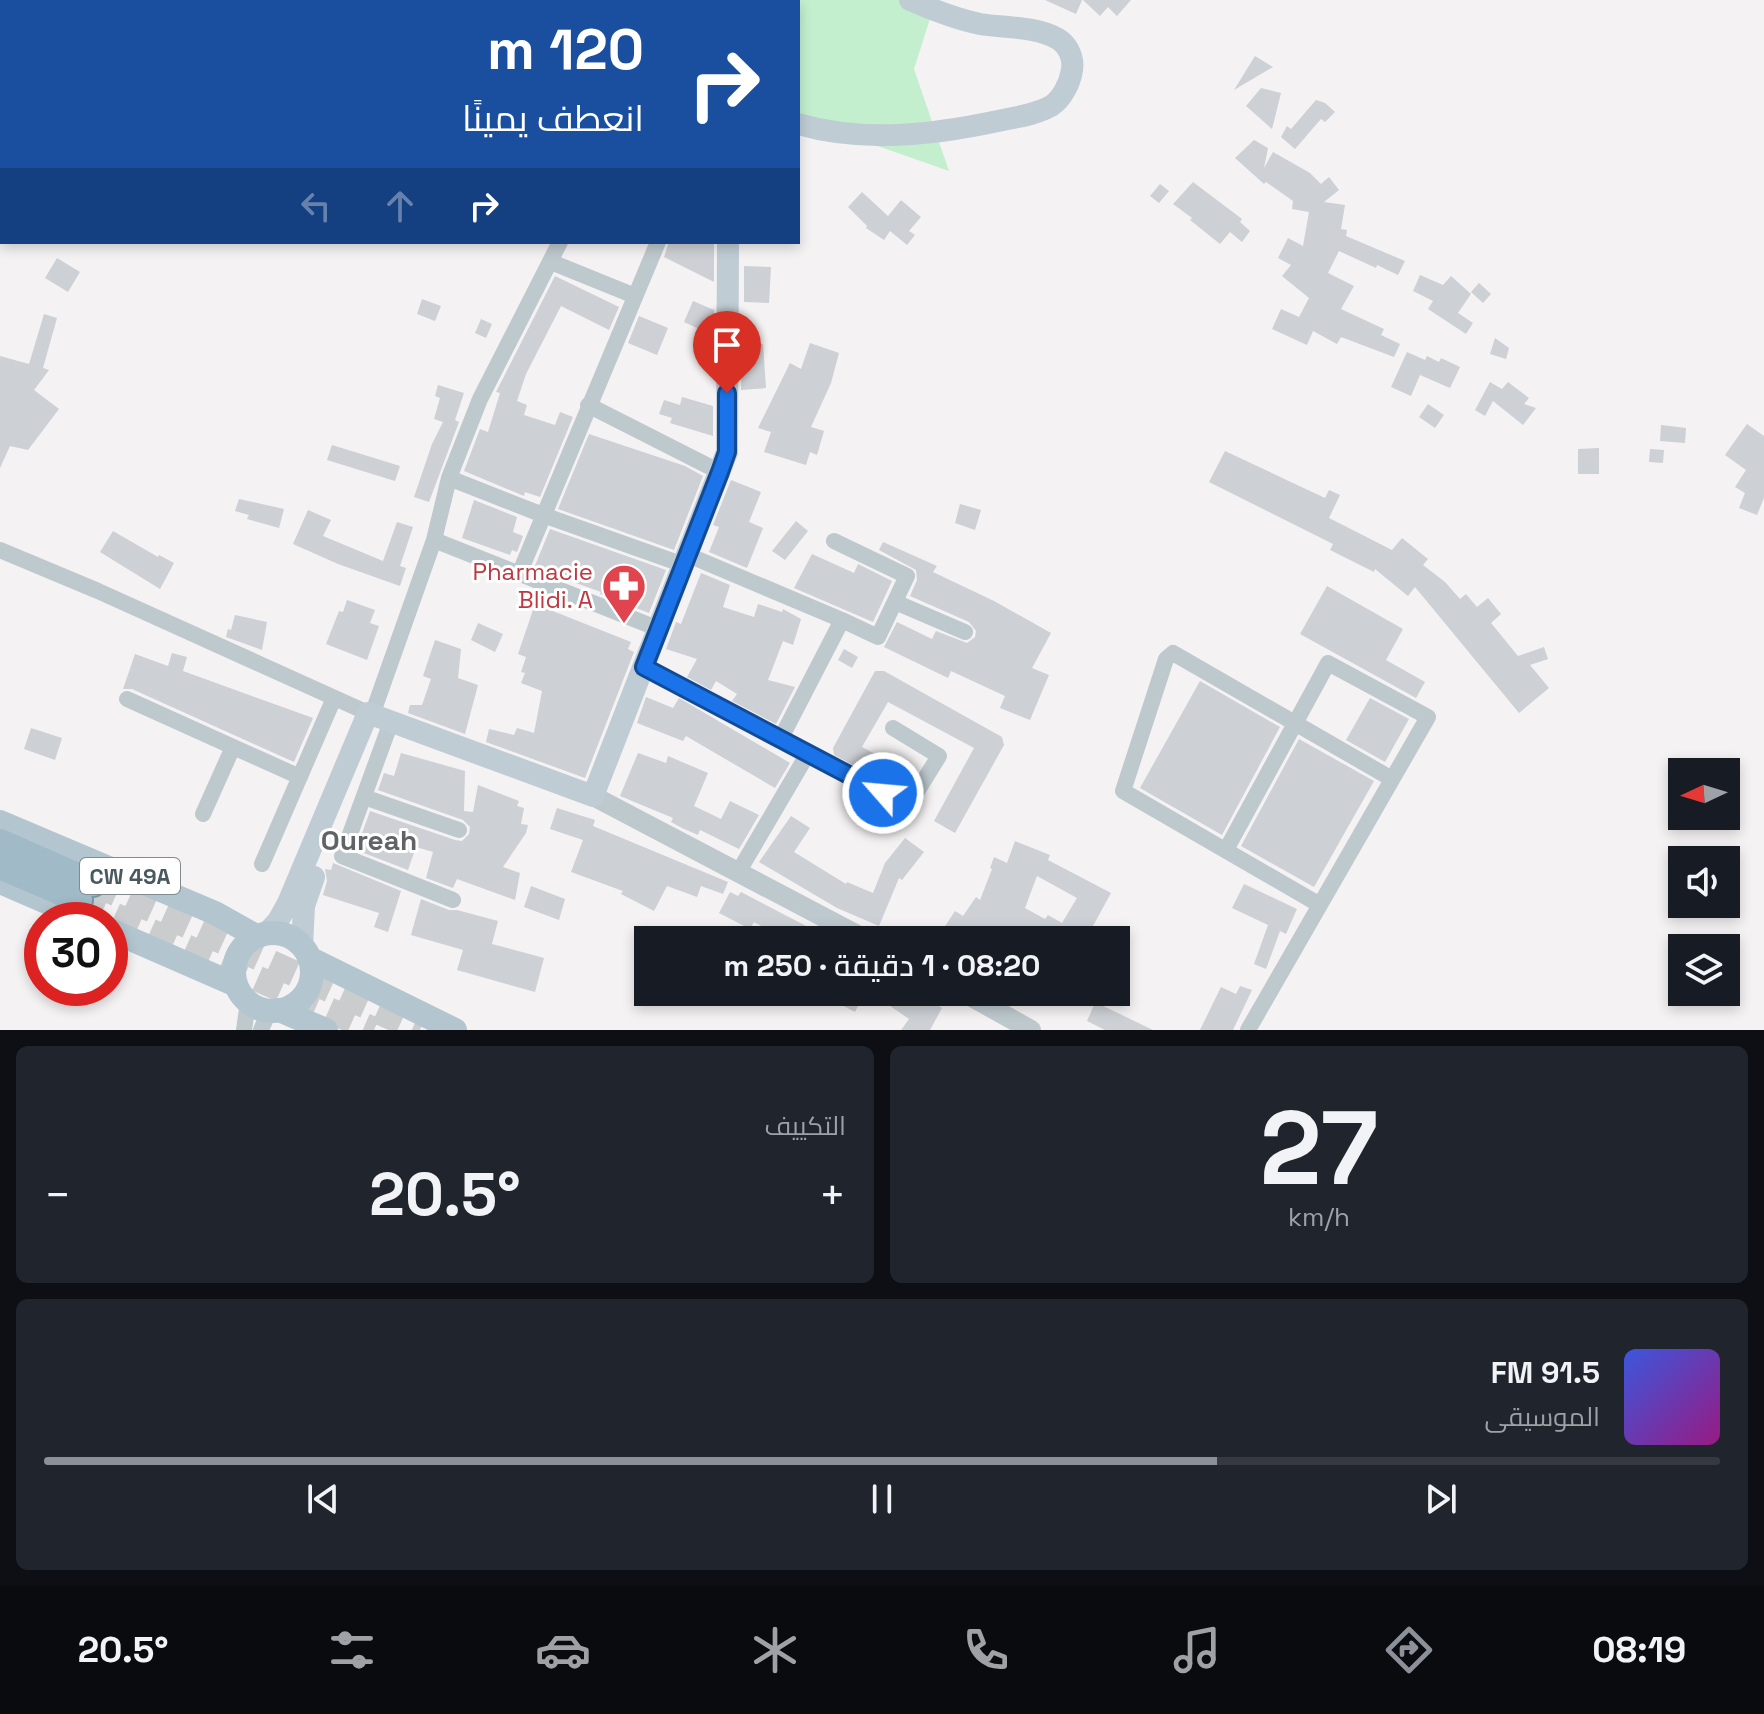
<!DOCTYPE html>
<html lang="ar">
<head>
<meta charset="utf-8">
<style>
  :root { --surface:#171b24; --page:#20242c; --text:#f1f3f6; --muted:#9ea1a6; --line:#363941; --accent:#8c9099 }
  body { margin:0; font-family:"Space Grotesk",Cairo,sans-serif; background:var(--page); color:var(--text); direction:rtl; height:100vh; display:flex; flex-direction:column; font-size:30px; white-space:nowrap }
  * { box-sizing:border-box; margin:0 }
  p { font-size:26px; color:var(--muted) }
  .icon { flex:none; width:44px; height:44px; fill:none; stroke:currentColor; stroke-width:2; stroke-linecap:round; stroke-linejoin:round }
  .map { position:relative; height:1030px; overflow:hidden; direction:ltr }
  .side { display:flex; flex-direction:column; gap:16px; padding:16px; background:#0d0f14; flex:1 }
  .side>* { flex:none }
  .banner { position:absolute; left:0px; top:0px; width:800px; height:244px; box-shadow:0 4px 12px #0003; direction:rtl; background:#1a4fa0; color:#fff; overflow:hidden }
  .needle { width:52px; rotate:266deg }
  .controls { position:absolute; left:1668px; top:758px; display:grid; gap:16px }
  .controls a { display:grid; place-items:center; width:72px; height:72px; border-radius:0px; background:var(--surface); box-shadow:0 4px 12px #0003; font-size:40px }
  .speed { position:absolute; left:24px; top:902px; display:flex; gap:16px; font-size:40px; font-weight:700; text-align:center }
  .speed>* { display:grid; place-content:center; width:104px; height:104px; border-radius:50%; background:var(--surface); box-shadow:0 4px 12px #0003; line-height:1 }
  .speed .limit { border:12px solid #d22; background:#fff; color:#111 }
  .pin { position:absolute; display:grid; place-items:center; width:68px; height:68px; color:#fff; margin:-82px -34px; border-radius:50% 50% 50% 0; rotate:-45deg; box-shadow:0 0 8px #0007 }
  .pin .icon { rotate:45deg }
  .me { position:absolute; width:88px; margin:-44px; rotate:297deg; stroke-linejoin:round; filter:drop-shadow(0 0 6px #0008) }
  .turn { display:flex; align-items:center; gap:28px; height:168px; padding:0 24px; font-size:36px }
  .turn .icon { width:104px; height:104px; stroke-width:2.5 }
  .turn b { display:block; font-size:56px; line-height:68px }
  .lanes { display:flex; align-items:center; height:76px; padding:0 24px; background:#0003; justify-content:center; gap:40px; direction:ltr }
  .lanes .off { opacity:.35 }
  .big { font-size:60px; font-weight:600; line-height:1.1 }
  .side .tile { flex:1; display:flex; flex-direction:column; justify-content:center; gap:12px; min-width:0; padding:0 28px; border-radius:12px; background:var(--page) }
  .side .dial { align-items:center; gap:0 }
  .dial b { font-size:104px; line-height:1 }
  .song { display:flex; align-items:center; gap:24px }
  .cover { width:96px; height:96px; border-radius:12px; background:linear-gradient(135deg,hsl(230 70% 55%),hsl(310 70% 35%)) }
  .played { height:8px; border-radius:4px; background:linear-gradient(90deg,var(--accent) 70%,var(--line) 70%) }
  .keys { display:flex; justify-content:space-around; direction:ltr }
  .heat { display:flex; justify-content:space-between; align-items:center; font-size:44px; direction:ltr }
  .side .tiles { flex:1; display:grid; gap:16px; grid-template-columns:1fr 1fr }
  .tile:last-child { grid-column:span 2 }
  .trip { position:absolute; left:634px; top:926px; width:496px; height:80px; border-radius:0px; background:var(--surface); box-shadow:0 4px 12px #0003; font-weight:600; line-height:80px; text-align:center; direction:rtl }
  .menu { display:flex; height:128px; justify-content:space-around; align-items:center; background:#090b0e; color:var(--muted) }
  .menu .icon { width:56px; height:56px }
  .menu .current { color:var(--accent) }
  .menu b { font-size:36px; color:var(--text) }
  .map>svg:first-child { display:block }
  .green { fill:#c4efce }
  .building { fill:#cdd0d4; fill-rule:evenodd }
  .lines { fill:none; stroke-linecap:round; stroke-linejoin:round }
  .trunk-tunnel { stroke:#caccce; stroke-width:26; stroke-dasharray:26 13; stroke-linecap:butt }
  .trunk-casing { stroke:#7798ab; stroke-width:30 }
  .minor { stroke:#bec9ce; stroke-width:16 }
  .tertiary { stroke:#bec9ce; stroke-width:20 }
  .secondary { stroke:#bfccd3; stroke-width:22 }
  .primary { stroke:#b3c6cf; stroke-width:24 }
  .trunk { stroke:#a0bac7; stroke-width:26 }
  .route-casing { stroke:#114b97; stroke-width:20 }
  .route { stroke:#1a73e8; stroke-width:14 }
  .labels { text-anchor:middle; stroke-width:6; stroke-linejoin:round; paint-order:stroke }
  .shield { fill:#fff; stroke:#808b8f; stroke-width:2 }
  .shield-label { font-size:22px; font-weight:bold; fill:#4a595f }
  .health-label { font-size:24px; fill:#be3a42; stroke:#fff; text-anchor:end }
  .quarter-label { font-size:28px; font-weight:bold; fill:#5f6467; stroke:#fff }
</style>
</head>
<body>
<div class="map">
<svg width="1764" height="1030" viewBox="0 0 1764 1030">
  <rect width="100%" height="100%" fill="#f4f2f3"/>
  <!-- green -->
  <path class="green" d="M268,0H450L268,2Z
    M508,0H936L914,69L949,171L798,118V2Z"/>
  <!-- building -->
  <path class="building" d="M1045,0H1082L1076,14Z
    M1083,0H1131L1117,16L1108,7L1100,16Z
    M1255,56L1273,67L1234,90Z
    M1261,88L1281,93L1272,129L1246,106Z
    M1316,100L1325,103L1335,112L1325,122L1321,119L1295,149L1281,137L1287,126L1291,129Z
    M1254,140L1268,148L1264,168L1273,152L1310,173L1321,184L1329,177L1339,190L1324,202L1345,205L1341,229L1347,230L1346,236L1405,261L1398,275L1377,265L1376,268L1339,251L1328,273L1354,286L1341,309L1384,329L1381,335L1400,344L1394,357L1341,337L1337,344L1313,331L1307,345L1272,329L1281,309L1299,317L1309,298L1282,276L1291,265L1278,258L1288,238L1303,246L1309,212L1292,209L1293,201L1266,182L1264,184L1235,158Z
    M1193,182L1242,219L1240,222L1250,231L1242,242L1230,232L1220,244L1190,220L1192,218L1173,204Z
    M1160,184L1169,191L1159,203L1150,196Z
    M862,192L888,216L901,200L921,217L909,231L915,235L907,245L890,231L884,240L866,228L867,226L848,207Z
    M669,242H714V282L664,257Z
    M57,258L80,272L68,292L45,278Z
    M744,266L771,267L769,303L744,302Z
    M1420,275L1443,285L1451,276L1471,294L1458,313L1473,323L1466,334L1428,309L1433,301L1413,291Z
    M555,276L619,307L609,330L561,306L526,374L517,401L527,405L524,415L555,425L560,412L573,417L540,497L525,492L524,496L464,471L480,429L488,432L500,393L496,392Z
    M1479,283L1491,294L1483,303L1471,292Z
    M422,299L441,306L435,321L417,314Z
    M693,301L714,310V329L708,341L714,343L713,376H709L708,342L704,351L693,348L697,328L684,322Z
    M44,314L57,318L43,368L49,370L34,390L59,409L28,450L10,446L0,468V356L29,364Z
    M639,316L668,328L657,355L628,343Z
    M481,319L492,324L486,338L475,333Z
    M1495,338L1509,348L1506,359L1490,354Z
    M810,343L839,353L831,383L811,427L824,431L817,455L810,452L806,465L764,452L771,432L758,428L790,363L801,369Z
    M763,344L766,388L741,390L742,345Z
    M1407,352L1425,360L1427,356L1439,362L1441,358L1460,367L1450,388L1420,375L1411,396L1391,387Z
    M1490,382L1502,389L1508,382L1529,398L1524,404L1536,408L1523,425L1493,401L1485,416L1475,410Z
    M438,385L464,393L455,420L459,422L429,502L414,497L432,444L443,422L434,419L440,398L435,396Z
    M682,397L713,406V436L670,423L672,418L659,414L664,400L680,405Z
    M1428,404L1444,415L1435,428L1419,417Z
    M1747,424L1764,436V498L1757,515L1739,508L1745,493L1735,487L1746,470L1725,455Z
    M1661,425L1686,428L1685,443L1660,441Z
    M589,434L685,466L703,476L674,550L558,509Z
    M332,445L400,466L395,481L327,460Z
    M1599,448V474H1578V449Z
    M1650,449L1664,450L1663,463L1649,462Z
    M1225,451L1325,498L1329,490L1340,495L1329,518L1392,550L1402,538L1428,559L1423,565L1445,582L1460,599L1466,594L1477,607L1488,598L1501,614L1491,623L1518,656L1544,647L1548,659L1530,665L1549,688L1519,713L1415,587L1408,596L1375,569L1374,572L1330,550L1333,544L1209,482Z
    M731,480L761,492L749,522L763,528L747,568L709,552L719,527L713,525Z
    M239,499L284,509L279,528L247,519L249,515L235,511Z
    M474,500L517,517L513,532L523,536L517,552L512,550L510,555L462,538Z
    M960,504L981,510L975,530L955,523Z
    M308,510L331,520L323,536L383,561L397,522L413,527L400,566L406,568L400,586L338,564L293,544Z
    M796,521L808,531L785,560L772,551Z
    M550,529L666,570L649,613L600,594L601,592L534,568Z
    M113,531L158,557L159,555L174,563L160,589L100,552Z
    M883,542L937,566L933,572L994,601L1051,633L1032,668L1049,675L1030,720L1000,708L1005,696L951,671L948,678L884,647L897,622L932,639L936,631L967,643L975,637L976,631L969,622L910,596L917,580L916,570L879,550Z
    M812,554L854,573L858,564L892,581L873,622L794,588Z
    M701,573L730,585L723,607L754,617L758,604L782,612L783,609L801,619L793,645L783,641L768,680L795,687L776,724L732,701L737,694L716,681L711,690L687,677L697,659L666,649L676,622L681,624Z
    M1327,586L1403,629L1386,660L1425,682L1416,698L1300,634Z
    M347,600L375,610L370,623L379,626L367,660L326,644L339,611L343,612Z
    M535,604L631,642L628,649L634,652L585,778L486,742L489,729L514,735L517,728L534,733L542,691L521,683L525,673L521,672L526,657L518,654Z
    M235,615L267,622L262,650L226,637L228,629L231,630Z
    M478,623L503,634L495,652L471,640Z
    M435,640L461,649L458,678L478,685L465,734L408,713L410,705H422L431,679L423,676Z
    M844,649L858,657L852,668L838,660Z
    M172,653L187,657L183,671L313,718L294,762L132,689H123L135,654L168,666Z
    M875,671H884L1002,737L1004,745L955,833L934,821L974,748L888,702L862,747L905,770L895,787L834,755L833,748Z
    M1200,681L1280,727L1222,835L1140,788Z
    M646,697L673,708L679,698L790,763L775,788L686,736L683,741L637,723Z
    M1370,698L1409,719L1385,762L1346,740Z
    M31,728L62,738L55,760L24,749Z
    M1299,739L1374,781L1314,887L1241,846Z
    M401,753L465,771L464,811L473,812L478,785L519,801L517,806L524,808L521,824L528,825L526,833L503,867L520,873L515,900L457,879L453,888L426,878L433,852L416,847L408,870L356,850L370,811L455,840L462,841L469,834L470,827L463,820L378,790L384,773L394,776Z
    M638,753L666,763L668,756L708,773L694,806L721,819L730,801L759,815L739,849L700,830L698,835L682,828L671,822L673,818L620,796Z
    M557,808L595,820L593,826L728,882L723,894L701,886L697,897L667,886L654,911L621,894L623,891L571,872L583,840L550,829Z
    M791,816L810,828L794,852L846,884L847,882L873,893L885,863L905,838L924,852L902,880L899,878L879,926L837,908L759,862Z
    M1015,841L1050,855L1048,860L1111,893L1093,926L1121,940H973L961,932L955,940L942,931L955,911L963,916L976,897L980,900L992,869L990,868L994,857L1007,863ZM1037,876L1077,898L1062,923L1048,915L1045,919L1025,908Z
    M333,863L401,891L388,932L374,927L379,913L323,895L327,881L325,869L331,870Z
    M1244,884L1297,909L1286,934L1280,931L1266,969L1254,964L1268,925L1232,908Z
    M531,886L565,899L559,920L524,907Z
    M730,892L738,896L741,892L833,940H776L779,936L754,922L750,929L719,913Z
    M421,899L449,910H457L498,921L492,944L544,958L535,992L457,970L463,950L411,935Z
    M1240,986L1252,990L1233,1030H1200L1221,987L1236,994Z
    M817,992H865L855,1012Z
    M870,992H913L942,1008L930,1030H901L909,1019Z
    M1017,992H1049L1041,1006Z
    M1068,992H1104L1099,1004L1153,1030H1105L1087,1021L1094,1005Z"/>
  <g class="lines">
    <!-- trunk-tunnel -->
    <path class="trunk-tunnel" d="M93,883L420,1030
      M79,900L374,1030"/>
    <!-- trunk casing -->
    <g class="trunk-casing">
      <path id="trunk" d="M0,842L93,883
        M0,866L79,900"/>
    </g>
    <!-- minor -->
    <path class="minor" d="M551,262L635,296
      M588,405L720,472
      M449,478L543,515L684,565
      M434,540L659,629
      M834,541L907,576L878,637L842,620
      M0,550L98,591L368,713
      M688,555L842,620L780,740
      M520,572L658,242
      M895,602L965,632
      M644,667L908,806L939,756L893,728
      M127,699L300,777
      M372,715L434,540L449,478L480,399L560,242
      M391,722L342,856L453,900
      M364,797L459,830
      M203,814L233,747
      M1226,850L1328,663L1428,717L1248,1030
      M262,864L334,698
      M739,871L807,755
      M1320,905L1123,791L1166,659L1173,653L1392,779
      M244,1030L248,1002
      M261,1030L269,1011"/>
    <!-- tertiary -->
    <path class="tertiary" d="M593,796L867,940
      M963,992L1031,1030"/>
    <!-- secondary -->
    <path class="secondary" d="M798,124C864,143 932,135 998,121C1016,117 1035,115 1051,106C1062,99 1070,83 1072,70C1074,58 1068,45 1058,39C1036,26 1004,28 980,24C955,19 933,10 910,0
      M267,933L278,921L288,903L368,713L593,796L727,452L728,242
      M302,946L304,906L314,877"/>
    <!-- primary -->
    <path class="primary" d="M0,822L215,913L256,936
      M0,882L88,920
      M110,930L236,985
      M234 972a39 39 0 1 1 78 0a39 39 0 1 1-78 0Z
      M309,958L455,1030
      M279,1010L326,1030"/>
    <!-- trunk -->
    <use href="#trunk" class="trunk"/>
  </g>
  <g class="lines">
    <!-- route casing -->
    <g class="route-casing">
      <path id="route" d="M727,393V452L720,472L644,667L883,793"/>
    </g>
    <!-- route -->
    <use href="#route" class="route"/>
  </g>
  <!-- icons -->
  <defs>
    <g id="pharmacy-pin" transform="scale(2.3)"><path d="M0 17L-7.5 6A9.5 9.5 0 1 1 7.5 6Z" fill="#e0444e" stroke="#fff"/><path d="M-2-6h4v4h4v4h-4v4h-4v-4h-4v-4h4Z" fill="#fff"/></g>
  </defs>
  <g fill-rule="evenodd">
    <use href="#pharmacy-pin" x="624" y="586"/>
  </g>
  <g class="labels">
    <!-- shield labels -->
    <rect class="shield" x="80" y="858" width="100" height="36" rx="6"/>
    <g class="shield-label">
      <text x="130" y="884">CW 49A</text>
    </g>
    <!-- health labels -->
    <g class="health-label">
      <text x="593" y="580">Pharmacie<tspan x="593" dy="28">Blidi. A</tspan></text>
    </g>
    <!-- quarter labels -->
    <g class="quarter-label">
      <text x="369" y="850">Oureah</text>
    </g>
  </g>
</svg>
<div class="controls">
<a><svg class="needle" viewBox="-14 -14 28 28"><path d="M0-13l5 13h-10z" fill="#e53935"/><path d="M0 13l5-13h-10z" fill="#9ea1a6"/></svg></a>
<a><svg class="icon" aria-label="sound" viewBox="0 0 24 24"><path d="M4 9h4l5-4v14l-5-4H4zM17 9q2 3 0 6"/></svg></a>
<a><svg class="icon" aria-label="layers" viewBox="0 0 24 24"><path d="M12 4l9 5-9 5-9-5zM3 14l9 5 9-5"/></svg></a>
</div>
<div class="speed"><div class="limit">30</div></div>
<div class="pin" style="left:727px;top:393px;background:#d93025"><svg class="icon" aria-label="arrive" viewBox="0 0 24 24"><path d="M6 21V4h12l-3 4 3 4H6"/></svg></div>
<svg class="me" style="left:883px;top:793px" viewBox="-20 -20 40 40"><circle r="17" fill="#1a73e8" stroke="#fff" stroke-width="3"/><path d="M0-11L8 9 0 5-8 9z" fill="#fff"/></svg>
<div class="trip">08:20 · 1 دقيقة · 250 m</div>
<div class="banner">
<div class="turn"><svg class="icon" aria-label="right" viewBox="0 0 24 24"><path d="M7 20v-9h11M14 6l5 5-5 5"/></svg><div><b>120 m</b>انعطف يمينًا</div></div>
<div class="lanes"><svg class="icon off" aria-label="left" viewBox="0 0 24 24"><path d="M17 20v-9H6M10 6l-5 5 5 5"/></svg><svg class="icon off" aria-label="ahead" viewBox="0 0 24 24"><path d="M12 20V5M6 11l6-6 6 6"/></svg><svg class="icon" aria-label="right" viewBox="0 0 24 24"><path d="M7 20v-9h11M14 6l5 5-5 5"/></svg></div>
</div>
</div>
<section class="side">
<div class="tiles">
<div class="tile dial"><b>27</b><p>km/h</p></div>
<div class="tile"><p>التكييف</p>
<div class="heat"><a>−</a><b class="big">20.5°</b><a>+</a></div>
</div>
<div class="tile">
<div class="song"><i class="cover"></i><div><b>91.5 FM</b><p>الموسيقى</p></div></div>
<div class="played"></div>
<div class="keys"><svg class="icon" aria-label="previous" viewBox="0 0 24 24"><path d="M18 5L8 12l10 7zM5 5v14"/></svg><svg class="icon" aria-label="pause" viewBox="0 0 24 24"><path d="M8 5v14M16 5v14"/></svg><svg class="icon" aria-label="next" viewBox="0 0 24 24"><path d="M6 5l10 7-10 7zM19 5v14"/></svg></div>
</div>
</div>
</section>
<nav class="menu">
<b>08:19</b>
<svg class="icon current" aria-label="directions" viewBox="0 0 24 24"><path d="M12 3l9 9-9 9-9-9zM9 14v-3h6M13 9l2 2-2 2"/></svg>
<svg class="icon" aria-label="music" viewBox="0 0 24 24"><path d="M9 18V5l10-2v13"/><circle cx="6" cy="18" r="3"/><circle cx="16" cy="16" r="3"/></svg>
<svg class="icon" aria-label="phone" viewBox="0 0 24 24"><path d="M5 4h4l2 5-3 2q2 4 5 5l2-3 5 2v4C11 20 4 13 5 4z"/></svg>
<svg class="icon" aria-label="climate" viewBox="0 0 24 24"><path d="M12 3v18M4 7l16 10M4 17L20 7"/></svg>
<svg class="icon" aria-label="car" viewBox="0 0 24 24"><path d="M5 17H2v-5l4-1 3-4h7l3 4 3 1v5h-3M9 17h6M6 11h13"/><circle cx="7" cy="17" r="2"/><circle cx="17" cy="17" r="2"/></svg>
<svg class="icon" aria-label="filters" viewBox="0 0 24 24"><path d="M4 7h16M4 17h16"/><circle cx="9" cy="7" r="2"/><circle cx="15" cy="17" r="2"/></svg>
<b>20.5°</b>
</nav>
</body>
</html>
